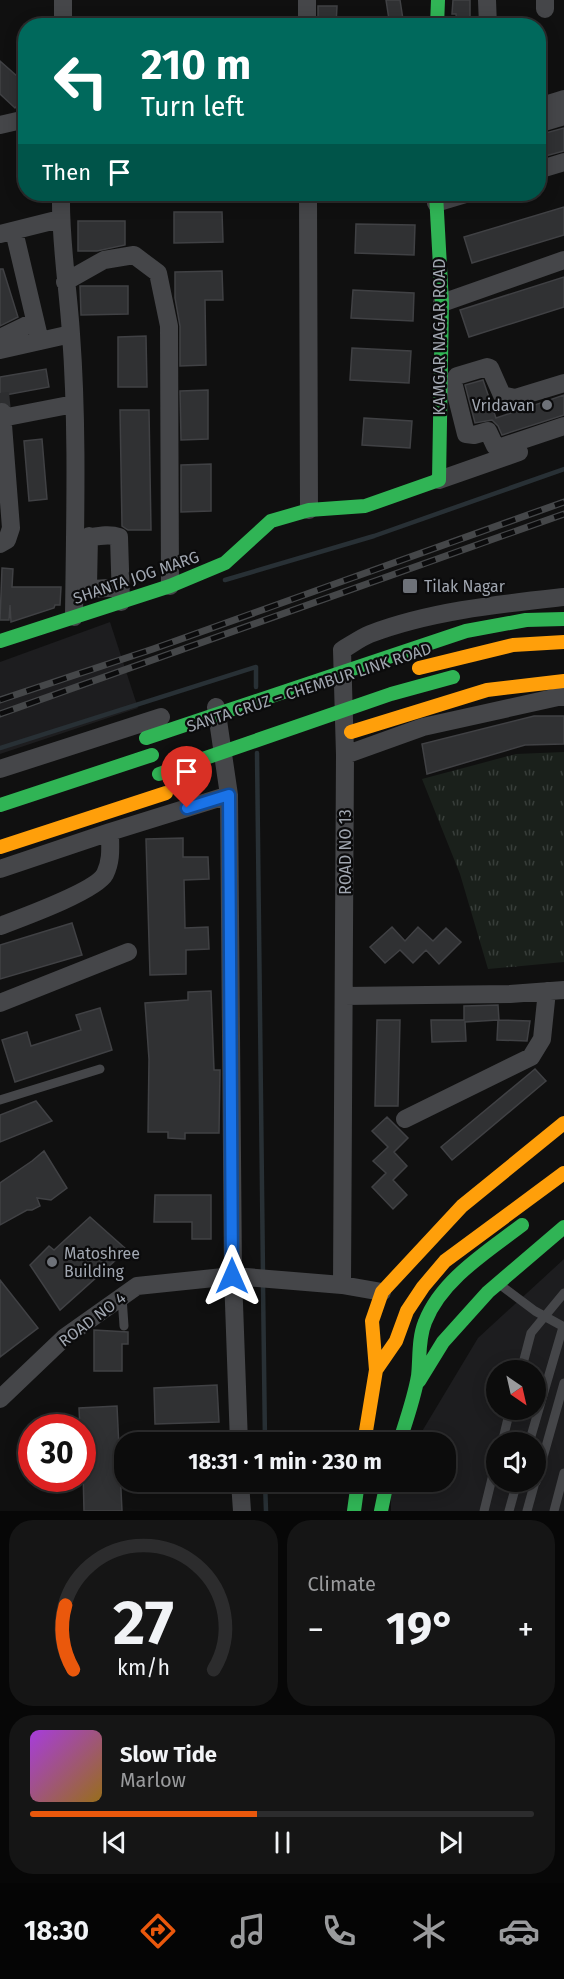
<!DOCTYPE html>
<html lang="en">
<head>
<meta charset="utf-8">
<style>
  :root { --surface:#0c0c0c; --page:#151515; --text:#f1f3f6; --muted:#9a9b9d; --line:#2c2c2d; --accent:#ea580c }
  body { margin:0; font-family:"Fira Sans",sans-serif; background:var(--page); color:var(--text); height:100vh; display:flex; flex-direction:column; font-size:22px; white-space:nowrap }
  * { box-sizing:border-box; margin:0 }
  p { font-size:20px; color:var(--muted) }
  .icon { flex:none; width:33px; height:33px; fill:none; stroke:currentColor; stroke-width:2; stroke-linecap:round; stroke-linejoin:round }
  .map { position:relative; height:1511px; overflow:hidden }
  .side { display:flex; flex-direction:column; gap:9px; padding:9px; background:#070707; flex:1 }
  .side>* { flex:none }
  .guide { position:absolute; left:18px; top:18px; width:528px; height:183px; border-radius:24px; box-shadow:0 3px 15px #0003,0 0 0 2px var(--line); background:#00695c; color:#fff; overflow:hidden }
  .needle { width:39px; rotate:146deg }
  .controls { position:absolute; left:486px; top:1360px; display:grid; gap:12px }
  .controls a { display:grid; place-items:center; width:60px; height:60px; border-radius:50%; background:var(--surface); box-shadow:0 3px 15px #0003,0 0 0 2px var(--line); font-size:30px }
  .speed { position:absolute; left:18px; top:1414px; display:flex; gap:12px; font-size:30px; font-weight:700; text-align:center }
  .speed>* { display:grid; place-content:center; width:78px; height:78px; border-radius:50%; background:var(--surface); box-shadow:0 3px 15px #0003,0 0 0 2px var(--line); line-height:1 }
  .speed .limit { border:9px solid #d22; background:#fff; color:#111 }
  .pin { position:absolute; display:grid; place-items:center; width:51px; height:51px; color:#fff; margin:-62px -26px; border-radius:50% 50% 50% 0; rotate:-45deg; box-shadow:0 0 6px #0007 }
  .pin .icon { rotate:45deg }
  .me { position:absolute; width:66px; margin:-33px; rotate:0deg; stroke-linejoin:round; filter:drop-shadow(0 0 4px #0008) }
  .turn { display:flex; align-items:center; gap:21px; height:126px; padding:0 24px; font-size:27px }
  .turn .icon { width:78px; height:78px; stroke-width:2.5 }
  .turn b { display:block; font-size:42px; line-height:51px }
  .then { display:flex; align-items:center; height:57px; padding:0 24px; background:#0003; gap:12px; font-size:22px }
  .big { font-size:45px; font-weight:700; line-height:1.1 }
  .side .card { flex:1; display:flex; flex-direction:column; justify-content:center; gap:9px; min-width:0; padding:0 21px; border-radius:24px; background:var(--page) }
  .side .dial { align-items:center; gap:0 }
  .dial svg { height:156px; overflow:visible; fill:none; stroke:var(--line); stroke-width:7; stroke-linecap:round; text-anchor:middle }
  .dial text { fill:var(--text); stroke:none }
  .song { display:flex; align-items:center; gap:18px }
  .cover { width:72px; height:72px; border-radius:9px; background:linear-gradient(135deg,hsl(280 70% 55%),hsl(40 70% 35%)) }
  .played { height:6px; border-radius:3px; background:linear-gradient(90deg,var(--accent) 45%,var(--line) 45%) }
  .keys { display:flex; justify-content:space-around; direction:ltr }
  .heat { display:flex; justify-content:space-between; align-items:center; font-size:33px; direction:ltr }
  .side .tiles { flex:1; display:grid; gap:9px; grid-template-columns:1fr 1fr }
  .card:last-child { grid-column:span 2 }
  .trip { position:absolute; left:114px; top:1432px; width:342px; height:60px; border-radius:24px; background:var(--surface); box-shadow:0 3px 15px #0003,0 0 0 2px var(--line); font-weight:700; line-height:60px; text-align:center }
  .tab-bar { display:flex; height:96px; justify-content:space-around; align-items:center; background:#050505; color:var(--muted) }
  .tab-bar .icon { width:42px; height:42px }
  .tab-bar .active { color:var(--accent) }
  .tab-bar b { font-size:27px; color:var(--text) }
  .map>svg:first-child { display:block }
  .built { fill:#1d1d1f; fill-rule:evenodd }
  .grass { fill:url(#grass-tufts) }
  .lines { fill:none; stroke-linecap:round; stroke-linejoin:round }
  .stream { stroke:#283035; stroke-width:4.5 }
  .building { fill:#303133; stroke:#404144; stroke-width:1.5 }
  .street-tunnel { stroke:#2d2e30; stroke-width:18; stroke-dasharray:18 9; stroke-linecap:butt }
  .lane { stroke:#454649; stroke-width:9 }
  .street { stroke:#454649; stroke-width:18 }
  .fast { stroke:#30b455; stroke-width:14 }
  .slow { stroke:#ff9f0a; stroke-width:14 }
  .rail-casing { stroke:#454749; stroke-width:7 }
  .rail { stroke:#0b0b0c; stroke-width:4.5; stroke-dasharray:14; stroke-linecap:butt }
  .fast-bridge { stroke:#30b455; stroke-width:14 }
  .slow-bridge { stroke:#ff9f0a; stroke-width:14 }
  .route-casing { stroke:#114b97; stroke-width:15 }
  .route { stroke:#1a73e8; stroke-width:10 }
  .poi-dot { fill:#6e7279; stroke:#0b0b0c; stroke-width:2 }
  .labels { text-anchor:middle; stroke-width:4.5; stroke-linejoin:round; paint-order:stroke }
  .street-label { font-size:16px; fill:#a1a7b1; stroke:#0b0b0c }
  .poi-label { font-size:16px; fill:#a1a7b1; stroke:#0b0b0c; text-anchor:start }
</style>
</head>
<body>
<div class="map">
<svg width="564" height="1511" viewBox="0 0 564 1511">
  <defs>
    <pattern id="grass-tufts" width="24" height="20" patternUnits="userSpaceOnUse" patternTransform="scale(1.5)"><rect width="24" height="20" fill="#1a201b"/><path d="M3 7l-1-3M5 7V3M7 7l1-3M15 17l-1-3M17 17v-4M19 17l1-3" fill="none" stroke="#383e3a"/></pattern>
  </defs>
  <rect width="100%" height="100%" fill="#101010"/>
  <!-- built -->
  <path class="built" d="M110,622L138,708L0,754V662Z
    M564,1259V1511H391V1482H446V1443H415L478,1338ZM496,1371H536V1410H496ZM496,1443H536V1482H496Z"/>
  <!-- grass -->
  <path class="grass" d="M564,752V962L488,969L460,874L422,779L516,754Z"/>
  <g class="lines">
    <!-- stream -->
    <path class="stream" d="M225,580L374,536L564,469
      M0,748L256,667V687
      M257,753L263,1275
      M263,1284L265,1443
      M265,1482L266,1511"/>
  </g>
  <!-- building -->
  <path class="building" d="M386,0H400L404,26H390Z
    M453,0H470V25H457L456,14H452Z
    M318,6H337L336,26H318Z
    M0,61L26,84V96L15,108L0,94Z
    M564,128V151L538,158V135Z
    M564,207V235L472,263L464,237Z
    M174,212H222L223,242L174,243Z
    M78,221H125V245L97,251H78Z
    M356,224L415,225L414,255L355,253Z
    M0,269H3L18,317L0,326Z
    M222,271L223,300H205L206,365L180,366V326L175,298V272Z
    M564,277V307L469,337L460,310Z
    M80,286H128V314L81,315Z
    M353,290L414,293L413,321L351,318Z
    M146,336L147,387H118V337Z
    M352,348L411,351L409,383L350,380Z
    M46,369L49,387L0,396V377Z
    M483,380L496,418L564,395V415L502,435L498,426L492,420L475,423L465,385Z
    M208,390V439L181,440L180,391Z
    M120,410H149L151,530H128L122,526Z
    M364,418L412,421L410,448L362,445Z
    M42,439L47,499L29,501L24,441Z
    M211,464V511L181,512V465Z
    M2,568L13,569L12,587H61L60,605H55L54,608L11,622L10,605L9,620H0Z
    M534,716H564V744L525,745L427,774L422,744Z
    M183,838V857H208L209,879L184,880L185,928L208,927L209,949L186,950V974L150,975L146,839Z
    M72,923L82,955L0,979V945Z
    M392,927L405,941L418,927L433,941L446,928L461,942L439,964L426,950L413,963L400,950L385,963L370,947Z
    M211,991L214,1070H220L219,1133H185V1139L168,1138V1132H148L149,1059L145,1003L188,1000V992Z
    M498,1005L499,1020L530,1021L527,1041L497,1040L498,1020L465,1022L466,1041L432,1042L431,1020H464V1006Z
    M100,1008L112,1050L15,1082L2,1040L27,1032L31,1046L81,1030L76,1015Z
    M377,1020H400L398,1106H375Z
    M535,1069L546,1081L452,1160L441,1147Z
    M36,1101L52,1121L0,1142V1115Z
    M387,1117L408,1138L394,1152L407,1166L393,1180L407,1195L393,1209L372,1187L386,1173L373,1161L388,1147L372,1131Z
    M44,1151L67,1188L51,1200L37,1198L40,1206L32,1210H27L0,1225V1183L32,1161Z
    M155,1195H211V1239H192V1222H154Z
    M90,1217L127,1250L60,1310L30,1265L49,1246L54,1250Z
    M0,1280L38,1328L0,1357Z
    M94,1330L128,1332V1344H122V1371H94Z
    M217,1385L219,1422L155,1424L154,1388Z
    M117,1406L122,1511H84L82,1428H80L79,1408Z"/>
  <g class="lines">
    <!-- street-tunnel -->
    <path class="street-tunnel" d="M0,393L2,412"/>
    <!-- lane -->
    <path class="lane" d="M0,1100L100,1069
      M499,1284L535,1311L564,1327
      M122,1297L124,1326
      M521,1371L531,1333L564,1293
      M502,1443L510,1410
      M529,1443L563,1327
      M536,1482L564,1383
      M484,1511L496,1462
      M509,1511L517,1482
      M527,1511L535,1482
      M554,1511L564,1473"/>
    <!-- street -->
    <path class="street" d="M63,0V26
      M307,0V26
      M487,0L488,26
      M545,0V9
      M538,107L564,99
      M538,124L564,116
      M0,125L26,119
      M538,170L564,162
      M61,194C60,241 68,287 71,334C78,428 75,523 74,617
      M308,194L309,510
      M436,203L466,194
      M14,231L40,341
      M0,234L60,219
      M65,282L104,260L134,255L158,273L169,326L170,586
      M442,303L564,260
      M0,338L35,321
      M0,350L71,334
      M564,383L515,398L502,395L490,368L487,367L457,376L453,382L466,434L474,435L488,431L495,446L498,448L564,426
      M2,418L74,404
      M439,480L519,452
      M89,536L88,586L94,589L121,587
      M75,539C89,539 105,532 119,537L121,602
      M0,544L7,540L11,528L2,412
      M216,707L229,795L233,1276L239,1443
      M345,755L423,727L558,697H564
      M0,769L161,717
      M0,869L110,832L229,795
      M0,926C21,918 96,891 105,874C112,860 110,846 110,832
      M344,996L510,994L564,990
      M0,1003L128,952
      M405,1119L531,1057L542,1039L547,991
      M342,1285L345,755L342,650C351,645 360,638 370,634C430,611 500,604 564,597
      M0,1399L65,1337L137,1286L233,1276L342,1285L382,1292
      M240,1482L242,1511"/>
    <!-- fast -->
    <path class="fast" d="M437,26L438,0
      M0,641L170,586L225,563L271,521L309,510L365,506L439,480L442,303L436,194
      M0,805L152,755
      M419,1381L443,1342L488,1292L564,1227
      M399,1443C406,1421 414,1399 418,1376C420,1359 418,1339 425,1322C441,1280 488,1251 522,1225
      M354,1511L358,1482
      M381,1511L387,1482"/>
    <!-- slow -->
    <path class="slow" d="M0,847L166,793
      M376,1370L372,1321L382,1292L462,1206L564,1123
      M364,1443L376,1370L396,1341L407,1311L423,1287L445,1261L564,1173"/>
    <!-- rail casing -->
    <g class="rail-casing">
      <path id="rail" d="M0,700L153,649L564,502
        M0,714L564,514"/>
    </g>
    <!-- rail -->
    <use href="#rail" class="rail"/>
    <!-- fast-bridge -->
    <path class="fast-bridge" d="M146,738L466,631L526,620L564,619
      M159,774L391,694L453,677"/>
    <!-- slow-bridge -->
    <path class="slow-bridge" d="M419,668L513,645L564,642
      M351,732L487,690L564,681"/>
  </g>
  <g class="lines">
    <!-- route casing -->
    <g class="route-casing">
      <path id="route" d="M187,808L229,795L232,1276"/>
    </g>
    <!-- route -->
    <use href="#route" class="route"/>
  </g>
  <!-- markers -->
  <g class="poi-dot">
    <circle cx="547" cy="405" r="6"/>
    <rect x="402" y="578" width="16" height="16" rx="3"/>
    <circle cx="52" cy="1262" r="6"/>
  </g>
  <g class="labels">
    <!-- street labels -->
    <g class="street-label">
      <text transform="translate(439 337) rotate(-90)" y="6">KAMGAR NAGAR ROAD</text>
      <text transform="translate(136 577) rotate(-19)" y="6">SHANTA JOG MARG</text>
      <text transform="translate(309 687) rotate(-18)" y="6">SANTA CRUZ – CHEMBUR LINK ROAD</text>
      <text transform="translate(345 852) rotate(-90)" y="6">ROAD NO 13</text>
      <text transform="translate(92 1319) rotate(-37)" y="6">ROAD NO 4</text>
    </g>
    <!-- poi labels -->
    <g class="poi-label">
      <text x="535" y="411" text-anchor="end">Vridavan</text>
      <text x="424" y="592">Tilak Nagar</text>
      <text x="64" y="1259">Matoshree<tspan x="64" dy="18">Building</tspan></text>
    </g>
  </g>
</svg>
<div class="controls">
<a><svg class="needle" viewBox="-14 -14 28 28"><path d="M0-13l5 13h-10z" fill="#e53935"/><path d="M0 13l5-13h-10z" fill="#9a9b9d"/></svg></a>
<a><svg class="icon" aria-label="sound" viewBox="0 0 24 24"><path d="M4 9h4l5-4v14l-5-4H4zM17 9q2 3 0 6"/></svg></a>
</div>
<div class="speed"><div class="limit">30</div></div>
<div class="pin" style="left:187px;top:808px;background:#d93025"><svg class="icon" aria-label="arrive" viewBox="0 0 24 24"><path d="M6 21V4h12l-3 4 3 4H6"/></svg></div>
<svg class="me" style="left:232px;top:1276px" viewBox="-20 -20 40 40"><path d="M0-17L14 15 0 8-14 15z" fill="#1a73e8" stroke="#fff" stroke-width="4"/></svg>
<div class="trip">18:31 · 1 min · 230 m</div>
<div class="guide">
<div class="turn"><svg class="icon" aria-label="left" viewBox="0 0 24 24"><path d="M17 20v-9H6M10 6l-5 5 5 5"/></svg><div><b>210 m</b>Turn left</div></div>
<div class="then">Then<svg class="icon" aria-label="arrive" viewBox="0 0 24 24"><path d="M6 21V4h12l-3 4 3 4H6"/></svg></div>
</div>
</div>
<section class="side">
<div class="tiles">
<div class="card dial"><svg viewBox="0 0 100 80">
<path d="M14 69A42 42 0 1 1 86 69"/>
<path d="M14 69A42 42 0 0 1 10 36" stroke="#ea580c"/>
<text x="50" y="56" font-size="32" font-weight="700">27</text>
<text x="50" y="72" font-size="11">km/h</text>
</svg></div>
<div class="card"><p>Climate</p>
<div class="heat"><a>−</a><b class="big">19°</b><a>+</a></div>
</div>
<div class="card">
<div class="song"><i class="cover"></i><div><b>Slow Tide</b><p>Marlow</p></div></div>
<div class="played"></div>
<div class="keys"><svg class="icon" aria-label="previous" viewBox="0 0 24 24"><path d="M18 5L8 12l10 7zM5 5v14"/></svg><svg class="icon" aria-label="pause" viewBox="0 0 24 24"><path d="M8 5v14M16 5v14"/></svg><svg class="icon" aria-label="next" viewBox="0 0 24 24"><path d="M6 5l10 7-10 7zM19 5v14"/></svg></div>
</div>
</div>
</section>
<nav class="tab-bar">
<b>18:30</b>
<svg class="icon active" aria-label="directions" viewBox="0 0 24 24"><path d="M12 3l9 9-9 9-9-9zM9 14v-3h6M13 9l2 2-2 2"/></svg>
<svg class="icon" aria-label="music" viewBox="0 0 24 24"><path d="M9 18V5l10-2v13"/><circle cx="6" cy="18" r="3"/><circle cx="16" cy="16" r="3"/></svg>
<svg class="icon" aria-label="phone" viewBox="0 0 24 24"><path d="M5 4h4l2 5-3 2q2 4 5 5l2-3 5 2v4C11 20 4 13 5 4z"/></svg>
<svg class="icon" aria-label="climate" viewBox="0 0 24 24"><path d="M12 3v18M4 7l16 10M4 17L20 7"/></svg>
<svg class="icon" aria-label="car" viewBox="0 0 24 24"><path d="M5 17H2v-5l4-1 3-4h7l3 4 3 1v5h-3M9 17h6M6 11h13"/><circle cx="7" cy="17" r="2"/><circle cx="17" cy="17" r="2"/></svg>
</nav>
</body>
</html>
